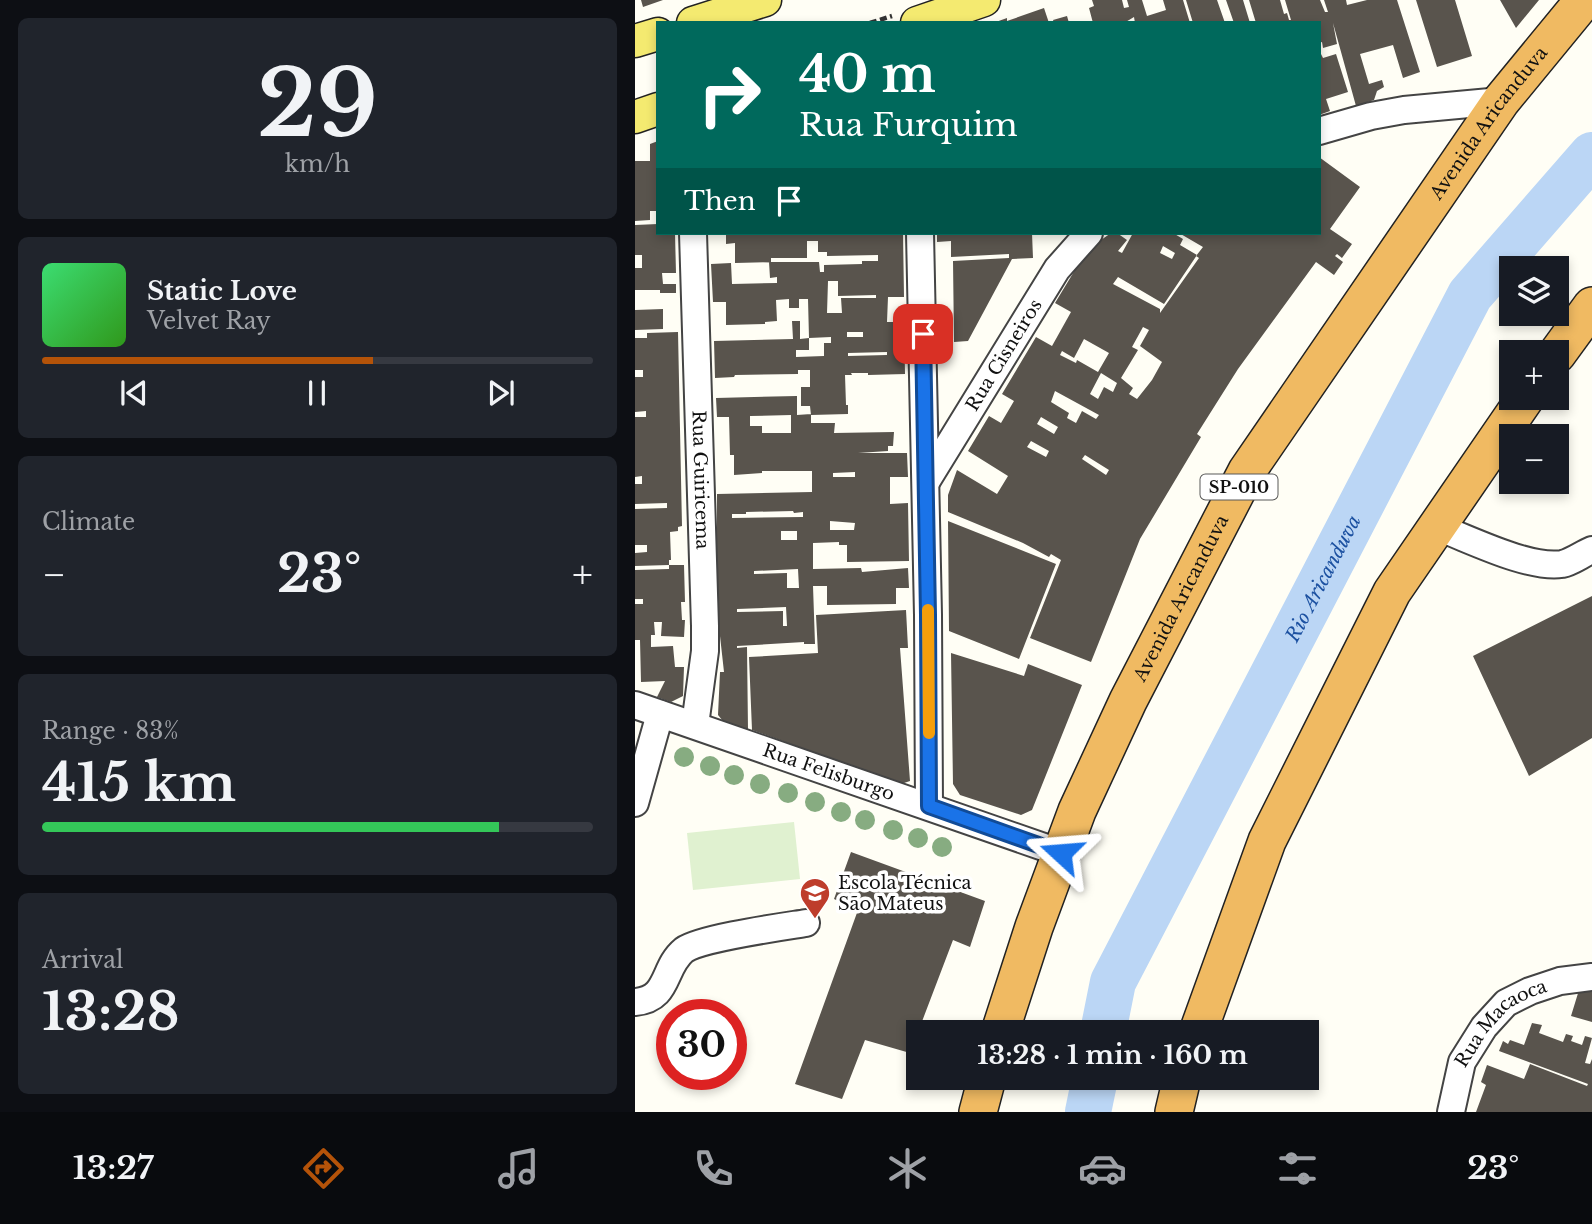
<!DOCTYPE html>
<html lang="en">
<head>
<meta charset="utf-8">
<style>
  :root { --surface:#171b24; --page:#20242c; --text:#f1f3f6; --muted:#9ea1a6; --line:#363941; --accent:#b45309 }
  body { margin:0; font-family:"Libre Baskerville",serif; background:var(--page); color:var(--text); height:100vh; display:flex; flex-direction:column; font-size:26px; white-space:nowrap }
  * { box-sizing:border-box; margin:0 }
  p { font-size:23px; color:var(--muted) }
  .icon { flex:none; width:38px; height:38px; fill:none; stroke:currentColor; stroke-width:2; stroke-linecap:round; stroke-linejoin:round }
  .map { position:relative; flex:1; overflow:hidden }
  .panel { display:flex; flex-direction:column; gap:18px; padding:18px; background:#0d0f14; width:635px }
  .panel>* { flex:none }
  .guide { position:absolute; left:21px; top:21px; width:665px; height:214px; border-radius:0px; box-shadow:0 4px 10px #0003; background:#00695c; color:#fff; overflow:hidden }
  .tools { position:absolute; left:864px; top:256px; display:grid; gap:14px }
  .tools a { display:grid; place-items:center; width:70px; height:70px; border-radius:0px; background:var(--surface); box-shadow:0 4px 10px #0003; font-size:35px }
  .speed { position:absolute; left:21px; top:999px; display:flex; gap:14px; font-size:35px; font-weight:700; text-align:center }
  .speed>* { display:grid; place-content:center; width:91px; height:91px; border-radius:50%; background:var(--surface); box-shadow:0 4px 10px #0003; line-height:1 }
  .speed .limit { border:10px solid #d22; background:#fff; color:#111 }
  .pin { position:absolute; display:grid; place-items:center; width:60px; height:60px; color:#fff; margin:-30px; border-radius:14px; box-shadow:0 4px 10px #0006 }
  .me { position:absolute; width:77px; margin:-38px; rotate:289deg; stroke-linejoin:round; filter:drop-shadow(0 0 5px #0008) }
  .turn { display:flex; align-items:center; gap:24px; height:147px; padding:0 28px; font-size:32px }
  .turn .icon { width:91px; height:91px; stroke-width:2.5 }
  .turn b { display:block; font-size:49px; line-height:60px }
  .then { display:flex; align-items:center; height:66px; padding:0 28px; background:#0003; gap:14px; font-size:26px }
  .big { font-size:52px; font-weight:700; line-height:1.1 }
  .panel .tile { flex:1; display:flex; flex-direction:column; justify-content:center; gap:10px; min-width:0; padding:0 24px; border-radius:10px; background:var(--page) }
  .panel .dial { align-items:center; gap:0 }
  .dial b { font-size:91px; line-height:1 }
  .song { display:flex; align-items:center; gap:21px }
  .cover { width:84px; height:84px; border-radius:10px; background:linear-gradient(135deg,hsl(140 70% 55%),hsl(110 70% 35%)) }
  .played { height:7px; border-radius:4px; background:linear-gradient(90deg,var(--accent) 60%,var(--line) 60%) }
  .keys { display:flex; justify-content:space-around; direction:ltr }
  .heat { display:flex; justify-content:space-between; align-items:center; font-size:38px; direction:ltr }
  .charge { height:10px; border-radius:5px; background:linear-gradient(90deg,#34c759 83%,var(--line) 0) }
  .trip { position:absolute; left:271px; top:1020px; width:413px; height:70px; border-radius:0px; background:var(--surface); box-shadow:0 4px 10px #0003; font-weight:700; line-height:70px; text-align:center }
  .tab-bar { display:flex; height:112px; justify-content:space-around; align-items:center; background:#090b0e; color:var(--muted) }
  .tab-bar .icon { width:49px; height:49px }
  .tab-bar .on { color:var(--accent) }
  .tab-bar b { font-size:32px; color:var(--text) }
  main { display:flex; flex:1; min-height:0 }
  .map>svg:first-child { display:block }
  .pitch { fill:#e0f1d0 }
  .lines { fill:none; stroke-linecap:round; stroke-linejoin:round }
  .river { stroke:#bbd6f5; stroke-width:46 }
  .building { fill:#59544d; fill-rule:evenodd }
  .minor-casing { stroke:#444; stroke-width:30 }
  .major-casing { stroke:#222; stroke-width:35 }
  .highway-casing { stroke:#222; stroke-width:40 }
  .path { stroke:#333; stroke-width:4.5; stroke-dasharray:7 3.5; stroke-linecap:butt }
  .minor { stroke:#fff; stroke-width:26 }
  .major { stroke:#f4ea70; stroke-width:32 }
  .highway { stroke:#f0ba62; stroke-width:37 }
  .tree { fill:#87ac81 }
  .route-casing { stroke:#114b97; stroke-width:18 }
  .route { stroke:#1a73e8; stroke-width:12 }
  .slow { stroke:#f59e0b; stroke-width:12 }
  .labels { text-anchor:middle; stroke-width:7; stroke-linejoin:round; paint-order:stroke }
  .shield { fill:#fff; stroke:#585858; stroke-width:2 }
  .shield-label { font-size:16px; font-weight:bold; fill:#111 }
  .street-label { font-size:18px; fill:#111; stroke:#fff }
  .poi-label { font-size:18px; fill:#111; stroke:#fff; text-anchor:start }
  .water-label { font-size:19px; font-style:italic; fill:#1c51a1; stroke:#fff }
</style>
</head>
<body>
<main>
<section class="panel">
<div class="tile dial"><b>29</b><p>km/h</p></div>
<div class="tile">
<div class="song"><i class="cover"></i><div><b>Static Love</b><p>Velvet Ray</p></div></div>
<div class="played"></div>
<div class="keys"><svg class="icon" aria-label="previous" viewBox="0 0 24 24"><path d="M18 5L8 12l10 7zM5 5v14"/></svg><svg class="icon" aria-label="pause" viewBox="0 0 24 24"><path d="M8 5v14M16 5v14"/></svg><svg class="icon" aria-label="next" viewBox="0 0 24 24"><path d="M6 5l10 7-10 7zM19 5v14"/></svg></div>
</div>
<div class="tile"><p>Climate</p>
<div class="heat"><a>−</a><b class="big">23°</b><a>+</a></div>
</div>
<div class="tile"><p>Range · 83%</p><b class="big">415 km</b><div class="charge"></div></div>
<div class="tile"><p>Arrival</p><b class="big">13:28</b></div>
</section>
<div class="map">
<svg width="957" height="1112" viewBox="0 0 957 1112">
  <rect width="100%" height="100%" fill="#fffef5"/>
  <!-- pitch -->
  <path class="pitch" d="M159,822L165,879L58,890L52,833Z"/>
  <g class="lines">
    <!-- river -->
    <g class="river">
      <path id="s1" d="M468,1032L478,982L835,295L957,155"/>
      <path d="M453,1112L460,1078"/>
    </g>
  </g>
  <!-- building -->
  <path class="building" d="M6,0H28L8,7Z
    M457,0H487L489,8L494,7L492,0H507L512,16L531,10L528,0H548L555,23H500L499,17L489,23H458L454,8L459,6Z
    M551,0H582L590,23H558Z
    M591,0H608L615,23H599Z
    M614,0H645L649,14L652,13L654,20H656L650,0H685L690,12H693L689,0H711L712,5L732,0H762L785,72L768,78L758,45L725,54L734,84L747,80L749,87L742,91L739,100L721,106L698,23L702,44L688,48L687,42L684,43V23H621Z
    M781,0H820L837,56L802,67Z
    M865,0H904L881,28Z
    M409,8L414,23H358L372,18V21Z
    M432,16L434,23H419L418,20Z
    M684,50L688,58L701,54L713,92L691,99L695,111L684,115Z
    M23,141V211H15V220L0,221V161H15V144Z
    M684,157L725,187L695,229L717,244L707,258L702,254L700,256L708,262L699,275L681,262L603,369L562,434L566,437L505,539L456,662L395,638L426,560L416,554L414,557L388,543L313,512V495L322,470L362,494L373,476L333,451L354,416L366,423L379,401L367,394L401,337L417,346L436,312L420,303L443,265L466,240L476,233H482L492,240L483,251L487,253L498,233H538L548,239L545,245L562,255L529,304L483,277L478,284L525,309V313L564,258L561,256L568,247L544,233H684ZM528,246L540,253L537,259L525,253ZM508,327L514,330L505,346L527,362L517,380L502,399L494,394L498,388L486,378L503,350L497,347ZM449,339L474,353L463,372L442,360L441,363L425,355L427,351L439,358ZM466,373L482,383L478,392L469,387L463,399L455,394ZM420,391L464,415L461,419L447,411L441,423L432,418L434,413L416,402ZM406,417L423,427L419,434L402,424ZM396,441L414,451L411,457L392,447ZM450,455L474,470L471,475L447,459Z
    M23,224V233H40L41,273H27L28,284H41V293H25V290H0V268H7V255H0V225Z
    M91,233H268L269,297H253L252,322H269L270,374L233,375V373H216L217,375H210L211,405H213V414L176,415L175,406H166V387H175V370H163V374L100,375L99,377L80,378L79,341L158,339L157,321H165V339L174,338V350H161V357L189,356V343H196V337L174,338L173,299H164V308H154V299L141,300L142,321L130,322V324L91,325V302H78L76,264L96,263L97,284L142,283V277L135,278L134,262H184L185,272H189V265L227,264V261H243V255L192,256V252H183V241H172V258H136V262L100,263V243L91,244ZM193,281H203V296L241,295V298H206L207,313H192ZM212,332H228V337H212ZM252,352V355L213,356V353Z
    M302,233H397L398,258L377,259L333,341L319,342L318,261L374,258V254L316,257V241L302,242Z
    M28,309V329L0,330V310Z
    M43,332L47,526L43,527V531L35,532L36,560H34V565H49L50,602H46L47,620H50L49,637L26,636L27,622H19L20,635H16V647L38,646L40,667H49L48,696L36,702L22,697L30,681L6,682L5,640H0V604H8V599H0V570L34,569V565L0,566V553L12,552V545H0V509L32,508V503L0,504V484H7V476L0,477V417H11V411L0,412V377H8V370H0V338H12V333Z
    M162,396V415L176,414V423H200L199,433L259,432L258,446H253V451L223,453H272L273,477H255V504L273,503L274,561L212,562V545H204V542L178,543V569L226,568L227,572L273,568L274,588H261V604L192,605V586H178L180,644H169V642L102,646V648L112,647L113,730L88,721L83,715L85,672H89L82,609V494L177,492V471H127V473L99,475V455H95L94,417H82L81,398ZM156,415V433H127V426H115V416ZM220,472V477H198V473ZM158,511L159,513L168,512V517L97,518V514H111V512ZM195,521L220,523L219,530H195ZM146,531H162V540H146ZM163,569L164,588H152V573L119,574V571ZM151,607L152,626H148V611L102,612V609Z
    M313,521L421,564L384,659L314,631Z
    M957,596V738L894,776L838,656Z
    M271,610L273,648H265L275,781L266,784L117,730L114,657L183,653L181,615Z
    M316,653L389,676L393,664L447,685L397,810L386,815L325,795L318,784Z
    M216,852L350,901L335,947L318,940L275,1053L230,1040L207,1099L160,1084L223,910L199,899Z
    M944,990L957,992V1022L936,1016Z
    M897,1023L907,1025L904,1033L928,1042L931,1034L938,1036L936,1041L947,1045L950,1036L957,1038L950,1063L955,1064L957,1059V1112H841L851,1085L846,1082L852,1065L889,1079L895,1064L952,1086L953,1084L864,1051L868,1041L873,1044L875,1040L889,1045Z"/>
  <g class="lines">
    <!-- minor casing -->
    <g class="minor-casing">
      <g id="minor">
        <path d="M684,131L736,116L769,110L866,101"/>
        <path id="s2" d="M58,233L70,626V651L60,725"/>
        <path d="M285,233L293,615L294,806"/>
        <path id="s3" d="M291,482L422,269L454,233"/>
        <path d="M802,527C835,539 893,569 927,564C937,562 947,554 957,550"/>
        <path id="s4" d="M0,705L426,853"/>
        <path d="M0,803L25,714"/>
        <path d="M0,1002C35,999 27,968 49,950C66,938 146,927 171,923"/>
        <path id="s5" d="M816,1112L827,1062L849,1027L871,1003L895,991L925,981L957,977"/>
      </g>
    </g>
    <!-- major casing -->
    <g class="major-casing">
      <path id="major" d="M58,23L130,0
        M282,23L349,0
        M0,41L23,34
        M0,117L23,109"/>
    </g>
    <!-- highway casing -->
    <g class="highway-casing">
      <g id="highway">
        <path d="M922,354L957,306"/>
        <path id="s6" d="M365,1032L399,927L442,811L493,701L612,471L866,101L949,0"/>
        <path d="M563,1032L632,841L757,592L891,397"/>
        <path d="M343,1112L352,1078"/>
        <path d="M539,1112L547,1078"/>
      </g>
    </g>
    <!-- path -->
    <path class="path" d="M235,23L257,16"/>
    <!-- minor -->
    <use href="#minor" class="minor"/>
    <!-- major -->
    <use href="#major" class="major"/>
    <!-- highway -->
    <use href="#highway" class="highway"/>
  </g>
  <!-- trees -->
  <g class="tree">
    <circle cx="49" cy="757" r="10"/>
    <circle cx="75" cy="766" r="10"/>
    <circle cx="99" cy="775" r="10"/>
    <circle cx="125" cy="784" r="10"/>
    <circle cx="153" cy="793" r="10"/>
    <circle cx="180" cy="802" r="10"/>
    <circle cx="206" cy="812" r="10"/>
    <circle cx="230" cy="820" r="10"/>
    <circle cx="258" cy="830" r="10"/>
    <circle cx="283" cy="838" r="10"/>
    <circle cx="307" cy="847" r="10"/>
  </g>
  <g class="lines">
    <!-- route casing -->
    <g class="route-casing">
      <path id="route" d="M288,334L293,615L294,806L426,853"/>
    </g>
    <!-- route -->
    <use href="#route" class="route"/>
    <!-- slow -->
    <path class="slow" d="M293,610L294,733"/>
  </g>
  <!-- icons -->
  <defs>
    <g id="university-pin" transform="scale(1.575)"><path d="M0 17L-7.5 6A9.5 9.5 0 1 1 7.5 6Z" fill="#be3d2c" stroke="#fff"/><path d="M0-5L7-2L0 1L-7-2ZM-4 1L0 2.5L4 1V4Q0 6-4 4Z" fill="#fff"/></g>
  </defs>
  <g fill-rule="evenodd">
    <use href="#university-pin" x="180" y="893"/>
  </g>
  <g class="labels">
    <!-- shield labels -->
    <rect class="shield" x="565.5" y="474.5" width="77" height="25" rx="5"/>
    <g class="shield-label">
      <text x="604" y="493">SP-010</text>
    </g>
    <!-- street labels -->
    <g class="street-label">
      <text dy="6" stroke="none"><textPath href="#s6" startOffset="1038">Avenida Aricanduva</textPath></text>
      <text dy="6" stroke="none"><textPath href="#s3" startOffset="149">Rua Cisneiros</textPath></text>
      <text dy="6" stroke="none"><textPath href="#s2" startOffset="247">Rua Guiricema</textPath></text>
      <text dy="6" stroke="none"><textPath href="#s6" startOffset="471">Avenida Aricanduva</textPath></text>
      <text dy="6" stroke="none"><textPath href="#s4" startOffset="205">Rua Felisburgo</textPath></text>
      <text dy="6" stroke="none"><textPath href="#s5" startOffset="108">Rua Macaoca</textPath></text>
    </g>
    <!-- poi labels -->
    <g class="poi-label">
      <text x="203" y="889">Escola Técnica<tspan x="203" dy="21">São Mateus</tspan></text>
    </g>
    <!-- water labels -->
    <g class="water-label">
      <text dy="7" stroke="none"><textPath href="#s1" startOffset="506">Rio Aricanduva</textPath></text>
    </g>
  </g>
</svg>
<div class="tools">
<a><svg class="icon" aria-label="layers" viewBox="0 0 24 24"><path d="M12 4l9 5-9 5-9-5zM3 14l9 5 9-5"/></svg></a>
<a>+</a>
<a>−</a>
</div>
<div class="speed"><div class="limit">30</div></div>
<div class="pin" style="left:288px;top:334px;background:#d93025"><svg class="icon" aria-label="arrive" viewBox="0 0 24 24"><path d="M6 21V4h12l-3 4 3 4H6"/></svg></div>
<svg class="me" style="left:426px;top:853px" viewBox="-20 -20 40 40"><path d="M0-17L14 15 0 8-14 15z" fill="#1a73e8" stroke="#fff" stroke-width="4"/></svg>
<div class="trip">13:28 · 1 min · 160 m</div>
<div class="guide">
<div class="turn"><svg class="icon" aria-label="right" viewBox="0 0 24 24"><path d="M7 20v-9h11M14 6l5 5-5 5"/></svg><div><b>40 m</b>Rua Furquim</div></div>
<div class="then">Then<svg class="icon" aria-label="arrive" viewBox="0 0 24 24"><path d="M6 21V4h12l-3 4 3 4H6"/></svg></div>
</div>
</div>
</main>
<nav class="tab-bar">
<b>13:27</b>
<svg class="icon on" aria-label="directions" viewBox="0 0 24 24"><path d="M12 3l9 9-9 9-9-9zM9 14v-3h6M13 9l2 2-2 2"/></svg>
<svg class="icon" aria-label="music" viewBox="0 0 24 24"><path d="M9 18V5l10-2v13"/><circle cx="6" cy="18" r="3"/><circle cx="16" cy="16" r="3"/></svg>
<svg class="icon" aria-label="phone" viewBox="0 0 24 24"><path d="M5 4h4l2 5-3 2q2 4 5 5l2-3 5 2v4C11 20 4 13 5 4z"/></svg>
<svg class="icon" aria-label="climate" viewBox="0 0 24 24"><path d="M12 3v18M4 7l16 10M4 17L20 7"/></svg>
<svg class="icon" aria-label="car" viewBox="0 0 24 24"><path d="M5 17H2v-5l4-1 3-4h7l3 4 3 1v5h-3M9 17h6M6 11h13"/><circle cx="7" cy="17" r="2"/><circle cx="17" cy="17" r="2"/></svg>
<svg class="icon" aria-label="filters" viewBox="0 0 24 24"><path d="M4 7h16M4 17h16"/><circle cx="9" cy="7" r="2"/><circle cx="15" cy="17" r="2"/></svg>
<b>23°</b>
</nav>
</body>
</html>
